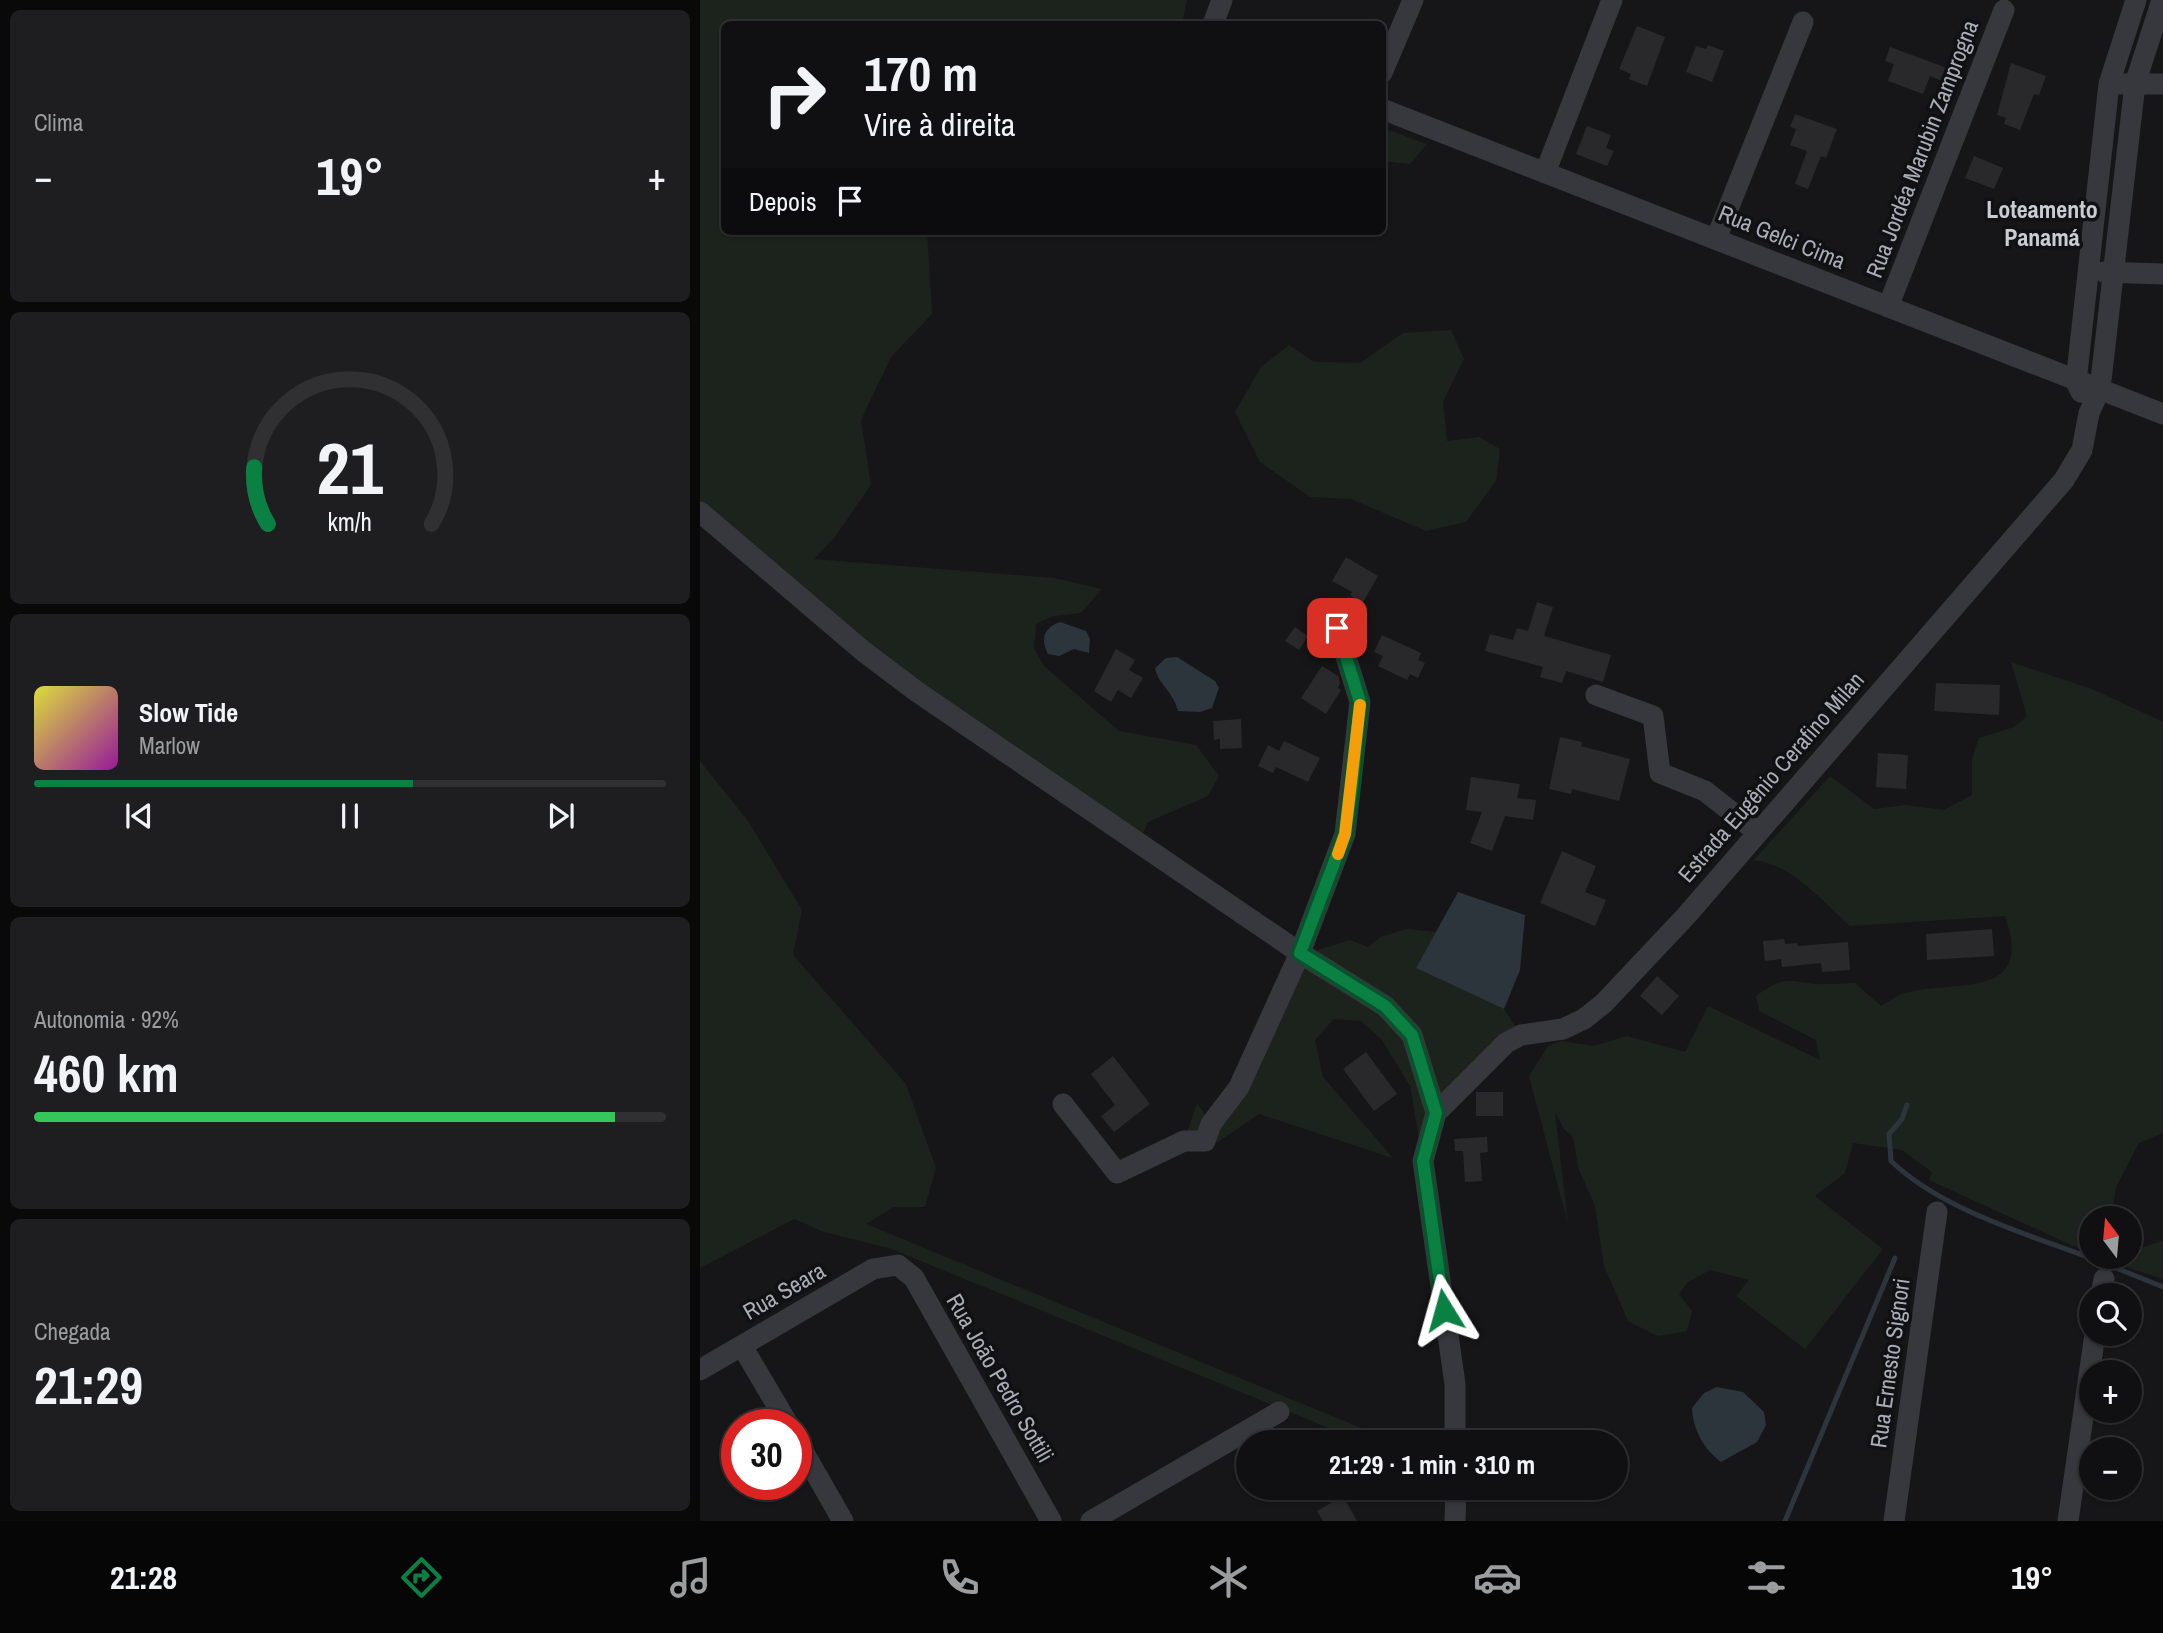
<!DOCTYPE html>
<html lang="pt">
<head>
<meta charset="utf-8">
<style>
  :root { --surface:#101012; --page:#1e1e20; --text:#f1f3f6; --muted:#9c9d9f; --line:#303032; --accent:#0b8043 }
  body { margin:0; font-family:"Archivo Narrow",sans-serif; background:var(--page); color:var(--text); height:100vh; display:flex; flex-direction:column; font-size:26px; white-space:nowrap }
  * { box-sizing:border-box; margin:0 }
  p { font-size:23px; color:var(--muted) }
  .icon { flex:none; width:38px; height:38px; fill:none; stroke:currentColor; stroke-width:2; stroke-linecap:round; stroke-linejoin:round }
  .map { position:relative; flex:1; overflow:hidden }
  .details { display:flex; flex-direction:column; gap:10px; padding:10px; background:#09090a; width:700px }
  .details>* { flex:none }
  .top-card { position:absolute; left:21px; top:21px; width:665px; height:214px; border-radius:10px; box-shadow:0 2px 5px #0004,0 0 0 2px var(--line); background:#101012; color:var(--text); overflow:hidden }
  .needle { width:46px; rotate:344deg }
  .fabs { position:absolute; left:1379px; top:1206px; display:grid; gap:14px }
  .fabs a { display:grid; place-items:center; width:63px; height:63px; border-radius:50%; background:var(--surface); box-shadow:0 2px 5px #0004,0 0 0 2px var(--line); font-size:35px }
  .speed { position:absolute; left:21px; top:1409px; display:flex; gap:14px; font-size:35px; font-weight:700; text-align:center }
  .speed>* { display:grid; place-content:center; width:91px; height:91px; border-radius:50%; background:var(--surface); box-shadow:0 2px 5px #0004,0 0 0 2px var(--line); line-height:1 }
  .speed .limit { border:10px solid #d22; background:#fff; color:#111 }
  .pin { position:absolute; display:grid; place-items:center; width:60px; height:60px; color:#fff; margin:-30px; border-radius:14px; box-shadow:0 4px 10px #0006 }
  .me { position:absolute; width:77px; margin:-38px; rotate:352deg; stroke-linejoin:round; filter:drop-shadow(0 0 5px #0008) }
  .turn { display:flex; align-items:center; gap:24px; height:147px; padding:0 28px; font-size:32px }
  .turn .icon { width:91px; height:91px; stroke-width:2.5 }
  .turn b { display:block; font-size:49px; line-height:60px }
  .then { display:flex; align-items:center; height:66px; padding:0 28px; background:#0003; gap:14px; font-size:26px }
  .big { font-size:52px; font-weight:700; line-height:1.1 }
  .details .widget { flex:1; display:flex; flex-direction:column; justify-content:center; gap:10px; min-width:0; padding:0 24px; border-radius:10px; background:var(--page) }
  .details .dial { align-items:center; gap:0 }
  .dial svg { height:182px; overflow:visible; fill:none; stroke:var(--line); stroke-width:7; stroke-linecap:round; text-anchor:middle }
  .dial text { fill:var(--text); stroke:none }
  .song { display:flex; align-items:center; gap:21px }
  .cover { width:84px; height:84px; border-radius:10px; background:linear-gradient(135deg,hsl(60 70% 55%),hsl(300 70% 35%)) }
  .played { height:7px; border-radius:4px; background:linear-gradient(90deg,var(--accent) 60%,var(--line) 60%) }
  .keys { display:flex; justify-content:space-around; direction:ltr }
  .heat { display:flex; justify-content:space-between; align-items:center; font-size:38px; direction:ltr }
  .charge { height:10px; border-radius:5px; background:linear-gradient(90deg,#34c759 92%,var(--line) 0) }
  .trip { position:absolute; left:536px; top:1430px; width:392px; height:70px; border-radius:35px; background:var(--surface); box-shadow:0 2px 5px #0004,0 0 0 2px var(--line); font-weight:700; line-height:70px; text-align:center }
  .dock { display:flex; height:112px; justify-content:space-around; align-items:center; background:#060607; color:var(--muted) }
  .dock .icon { width:49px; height:49px }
  .dock .on { color:var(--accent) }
  .dock b { font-size:32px; color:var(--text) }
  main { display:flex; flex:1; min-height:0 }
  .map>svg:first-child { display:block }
  .green { fill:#1c231d }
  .water { fill:#2c353c }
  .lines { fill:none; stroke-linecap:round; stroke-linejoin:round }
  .stream { stroke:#2c353c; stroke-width:5 }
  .building { fill:#29292c }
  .minor { stroke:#37383d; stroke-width:21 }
  .route-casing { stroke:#07532c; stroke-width:18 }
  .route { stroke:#0b8043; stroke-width:12 }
  .slow { stroke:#f59e0b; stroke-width:12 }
  .labels { text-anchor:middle; stroke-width:7; stroke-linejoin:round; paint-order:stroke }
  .street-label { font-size:23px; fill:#a8adb8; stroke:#111113 }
  .neighbourhood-label { font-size:24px; font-weight:bold; fill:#c9ccd4; stroke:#111113 }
</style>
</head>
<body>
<main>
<section class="details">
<div class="widget"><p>Clima</p>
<div class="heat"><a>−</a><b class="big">19°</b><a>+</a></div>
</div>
<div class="widget dial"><svg viewBox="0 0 100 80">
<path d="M14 69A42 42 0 1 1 86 69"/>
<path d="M14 69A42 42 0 0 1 8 44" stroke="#0b8043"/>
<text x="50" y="56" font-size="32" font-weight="700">21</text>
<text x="50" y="72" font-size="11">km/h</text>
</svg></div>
<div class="widget">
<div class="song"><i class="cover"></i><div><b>Slow Tide</b><p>Marlow</p></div></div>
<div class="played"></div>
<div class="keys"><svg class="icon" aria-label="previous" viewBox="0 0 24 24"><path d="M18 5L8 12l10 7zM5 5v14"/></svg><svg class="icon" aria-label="pause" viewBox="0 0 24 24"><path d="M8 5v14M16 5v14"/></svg><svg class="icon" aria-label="next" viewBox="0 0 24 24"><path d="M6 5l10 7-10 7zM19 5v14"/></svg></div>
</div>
<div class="widget"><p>Autonomia · 92%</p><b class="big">460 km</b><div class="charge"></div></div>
<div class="widget"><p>Chegada</p><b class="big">21:29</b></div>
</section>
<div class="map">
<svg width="1463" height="1521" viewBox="0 0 1463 1521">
  <rect width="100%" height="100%" fill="#161618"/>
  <!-- green -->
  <path class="green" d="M0,0H487L482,24H24V231H227L232,314L191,357L161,420L171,485L134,538L114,559L354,578L402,589L381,613L353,616L336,624L334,648L344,666L419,731L496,745L519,776L508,796L448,822L440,841L216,691L0,512Z
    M682,128H683L727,144L710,164L683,161Z
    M751,330L764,359L743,402L747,441L779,437L800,449L796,481L766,522L726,531L651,499L610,497L560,462L535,412L561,367L589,345L614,362L660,363L703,333Z
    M1311,662L1392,689L1463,722V1133L1439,1143L1416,1187L1411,1218H1391V1254L1229,1180L1232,1172L1202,1150L1153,1143L1145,1173L1115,1196L1183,1249L1105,1349L1036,1296L1049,1280L1010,1270L988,1282L979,1294L992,1311L987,1331L958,1336L928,1321L904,1266L895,1206L878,1167L873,1137L864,1129L855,1112L868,1224L829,1076L848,1046L861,1041L894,1046L927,1036L985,1052L1008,1006L1120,1060L1116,1040L1059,1011L1056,996C1083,977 1085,980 1115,984C1128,985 1142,983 1155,983L1181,1006C1187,1003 1193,998 1200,995C1245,977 1337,1006 1305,916L1150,926C1121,900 1093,865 1054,860L1130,776L1174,809L1206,805L1244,810L1272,795V759L1279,738L1314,727L1327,716Z
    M0,761L48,821L102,910L93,955L206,1084L236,1168L225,1207H194L166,1224L695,1442H663L189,1248L124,1232L94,1219L0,1268Z
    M706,929L736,932L716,968L804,1009L821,1035L751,1099L723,1161L710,1086L682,1040L661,1021L634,1019L615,1040L623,1077L693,1158L559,1114L518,1142L484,1141L497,1103L511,1123L600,953L614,961L618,950L650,940L668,947L681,937Z
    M1463,1241V1279L1404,1260L1396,1257H1405V1260L1430,1256V1251Z"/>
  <!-- water -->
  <path class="water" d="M360,622L386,631L390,639L389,653L374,649L359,656L348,654C340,638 344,628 360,622Z
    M477,657L515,681L519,688L512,708L500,712L478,711C473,691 458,684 455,668L466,658Z
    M758,892L825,915L820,970L804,1009L716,968Z
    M1017,1387L1043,1392L1064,1412L1066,1425L1057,1442L1021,1462C1004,1449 993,1430 992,1408L1004,1393Z"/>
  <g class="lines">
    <!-- stream -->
    <path class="stream" d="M1207,1105L1202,1119L1189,1134L1191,1161C1242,1210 1327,1234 1393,1259
      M1416,1268L1463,1287
      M1085,1521L1195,1258"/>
  </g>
  <!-- building -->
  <path class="building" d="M937,26L965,37L947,86L929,79L931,74L919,69Z
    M1008,45L1024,51L1012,82L986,72L996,46L1006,49Z
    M1190,47L1247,68L1242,81L1230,76L1223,94L1188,81L1194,64L1185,61Z
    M1311,63L1346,76L1339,95L1334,94L1320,130L1304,124L1306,118L1297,115Z
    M1095,114L1137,129L1126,158L1121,156L1108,189L1095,184L1107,151L1090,145L1096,129L1090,127Z
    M887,126L911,135L906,148L914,151L907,166L876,154Z
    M1274,156L1303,168L1294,189L1265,178Z
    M646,557L678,576L662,604L650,595L652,592L632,581Z
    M837,602L853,607L844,636L911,655L903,682L866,671L862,683L840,677L843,667L785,651L790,634L813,640L817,628L828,631Z
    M595,627L608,636L599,650L585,641Z
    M682,635L721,653L718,660L725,663L718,678L710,674L707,680L678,666L683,656L674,652Z
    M416,649L435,660L429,670L443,678L431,698L418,690L411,702L394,691Z
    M622,666L638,676L640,683L638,688L641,690L626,714L601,698Z
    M1236,683L1300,685L1299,715L1234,711Z
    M541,719L542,748L520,749V739L514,740L513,721Z
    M860,737L882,742L881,746L930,759L919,801L872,789L871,794L849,789Z
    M584,741L620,758L608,782L576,767L573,773L558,766L568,745L579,751Z
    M1178,753L1208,755L1206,789L1176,787Z
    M771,777L820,784L817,798L836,800L833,820L805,816L792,851L770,843L782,812L766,810Z
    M862,851L896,866L885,892L906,900L895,926L840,903Z
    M1292,929L1294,956L1227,960L1226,934Z
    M1084,939L1085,944L1097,943L1098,946L1148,942L1150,970L1122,972L1121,963L1082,967L1081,959L1065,961L1063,941Z
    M957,976L979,996L962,1015L940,996Z
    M666,1052L697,1094L674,1111L643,1069Z
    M413,1056L450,1104L414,1132L401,1116L415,1105L391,1074Z
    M776,1092H803V1116H776Z
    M787,1137L788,1152L780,1153L782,1181L765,1182L763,1151H755L754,1139Z
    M643,1496L657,1521H623L617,1511Z"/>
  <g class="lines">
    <!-- minor -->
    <path class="minor" d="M513,24L522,0
      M682,73L713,0
      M1421,84H1463
      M682,109L1463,414
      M845,173L912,0
      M1016,239L1103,22
      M1404,272L1463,274
      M1188,307L1304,10
      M1381,392L1376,382L1409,84L1436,0
      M0,512L163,651L216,691L600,953L685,1006L712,1035L736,1113L723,1161L755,1384V1442
      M896,695L953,716L960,773L1005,791L1057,832
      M363,1104L417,1173L484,1141H505L511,1124L539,1087L600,953L645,834L660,702L637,628L648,608
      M736,1113L806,1043L821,1035L863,1029L884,1019L904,1003L986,916L1364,480L1382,450L1389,413L1400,389L1435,84L1462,0
      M1401,1295L1404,1279
      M42,1346L88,1424
      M0,1370L173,1269L198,1265L214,1278L351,1521
      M96,1439L143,1521
      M391,1521L579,1412
      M755,1521L756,1488
      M1194,1521L1237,1212
      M1368,1521L1395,1334"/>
  </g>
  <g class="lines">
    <!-- route casing -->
    <g class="route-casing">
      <path id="route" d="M637,628L660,702L652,785L645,834L600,953L685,1006L712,1035L736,1113L723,1161L744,1310"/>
    </g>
    <!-- route -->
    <use href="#route" class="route"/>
    <!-- slow -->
    <path class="slow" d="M638,854L645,834L660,705"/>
  </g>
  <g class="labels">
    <!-- street labels -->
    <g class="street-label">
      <text transform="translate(1222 149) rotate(-69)" y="8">Rua Jordéa Marubin Zamprogna</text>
      <text transform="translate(1082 237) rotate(22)" y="8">Rua Gelci Cima</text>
      <text transform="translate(1071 777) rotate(-49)" y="8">Estrada Eugênio Cerafino Milan</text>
      <text transform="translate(84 1291) rotate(-30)" y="8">Rua Seara</text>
      <text transform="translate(1190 1363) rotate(-82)" y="8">Rua Ernesto Signori</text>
      <text transform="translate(300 1378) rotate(60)" y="8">Rua João Pedro Sottili</text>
    </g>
    <!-- neighbourhood labels -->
    <g class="neighbourhood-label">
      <text x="1342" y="218">Loteamento<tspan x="1342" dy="28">Panamá</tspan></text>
    </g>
  </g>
</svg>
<div class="fabs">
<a><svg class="needle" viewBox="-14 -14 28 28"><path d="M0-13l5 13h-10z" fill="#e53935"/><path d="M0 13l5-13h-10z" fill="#9c9d9f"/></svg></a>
<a><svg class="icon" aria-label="search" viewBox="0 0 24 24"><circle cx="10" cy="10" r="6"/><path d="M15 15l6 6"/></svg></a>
<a>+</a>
<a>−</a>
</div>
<div class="speed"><div class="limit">30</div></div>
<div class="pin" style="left:637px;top:628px;background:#d93025"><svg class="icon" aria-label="arrive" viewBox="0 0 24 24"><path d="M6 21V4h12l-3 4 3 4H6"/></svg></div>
<svg class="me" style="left:744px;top:1310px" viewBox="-20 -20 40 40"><path d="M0-17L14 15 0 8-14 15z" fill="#0b8043" stroke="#fff" stroke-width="4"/></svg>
<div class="trip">21:29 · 1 min · 310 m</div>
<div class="top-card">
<div class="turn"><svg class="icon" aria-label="right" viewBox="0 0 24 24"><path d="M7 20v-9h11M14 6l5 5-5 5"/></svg><div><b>170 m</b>Vire à direita</div></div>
<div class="then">Depois<svg class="icon" aria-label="arrive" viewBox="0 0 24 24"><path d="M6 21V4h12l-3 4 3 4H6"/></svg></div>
</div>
</div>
</main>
<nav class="dock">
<b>21:28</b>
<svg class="icon on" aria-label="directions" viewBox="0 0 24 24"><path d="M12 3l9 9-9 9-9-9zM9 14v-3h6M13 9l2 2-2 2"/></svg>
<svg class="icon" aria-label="music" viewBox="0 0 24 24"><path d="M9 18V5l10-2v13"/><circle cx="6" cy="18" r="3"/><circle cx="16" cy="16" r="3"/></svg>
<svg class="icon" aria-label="phone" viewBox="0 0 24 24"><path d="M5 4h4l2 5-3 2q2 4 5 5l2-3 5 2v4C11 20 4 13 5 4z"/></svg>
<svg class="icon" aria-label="climate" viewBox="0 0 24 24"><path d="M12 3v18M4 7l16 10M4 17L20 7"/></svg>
<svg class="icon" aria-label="car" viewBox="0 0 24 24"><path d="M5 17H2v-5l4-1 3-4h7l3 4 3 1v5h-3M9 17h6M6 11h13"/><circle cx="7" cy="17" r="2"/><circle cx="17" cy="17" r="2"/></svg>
<svg class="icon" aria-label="filters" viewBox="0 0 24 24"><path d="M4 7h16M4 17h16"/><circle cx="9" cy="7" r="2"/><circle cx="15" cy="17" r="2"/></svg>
<b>19°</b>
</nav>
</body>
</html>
